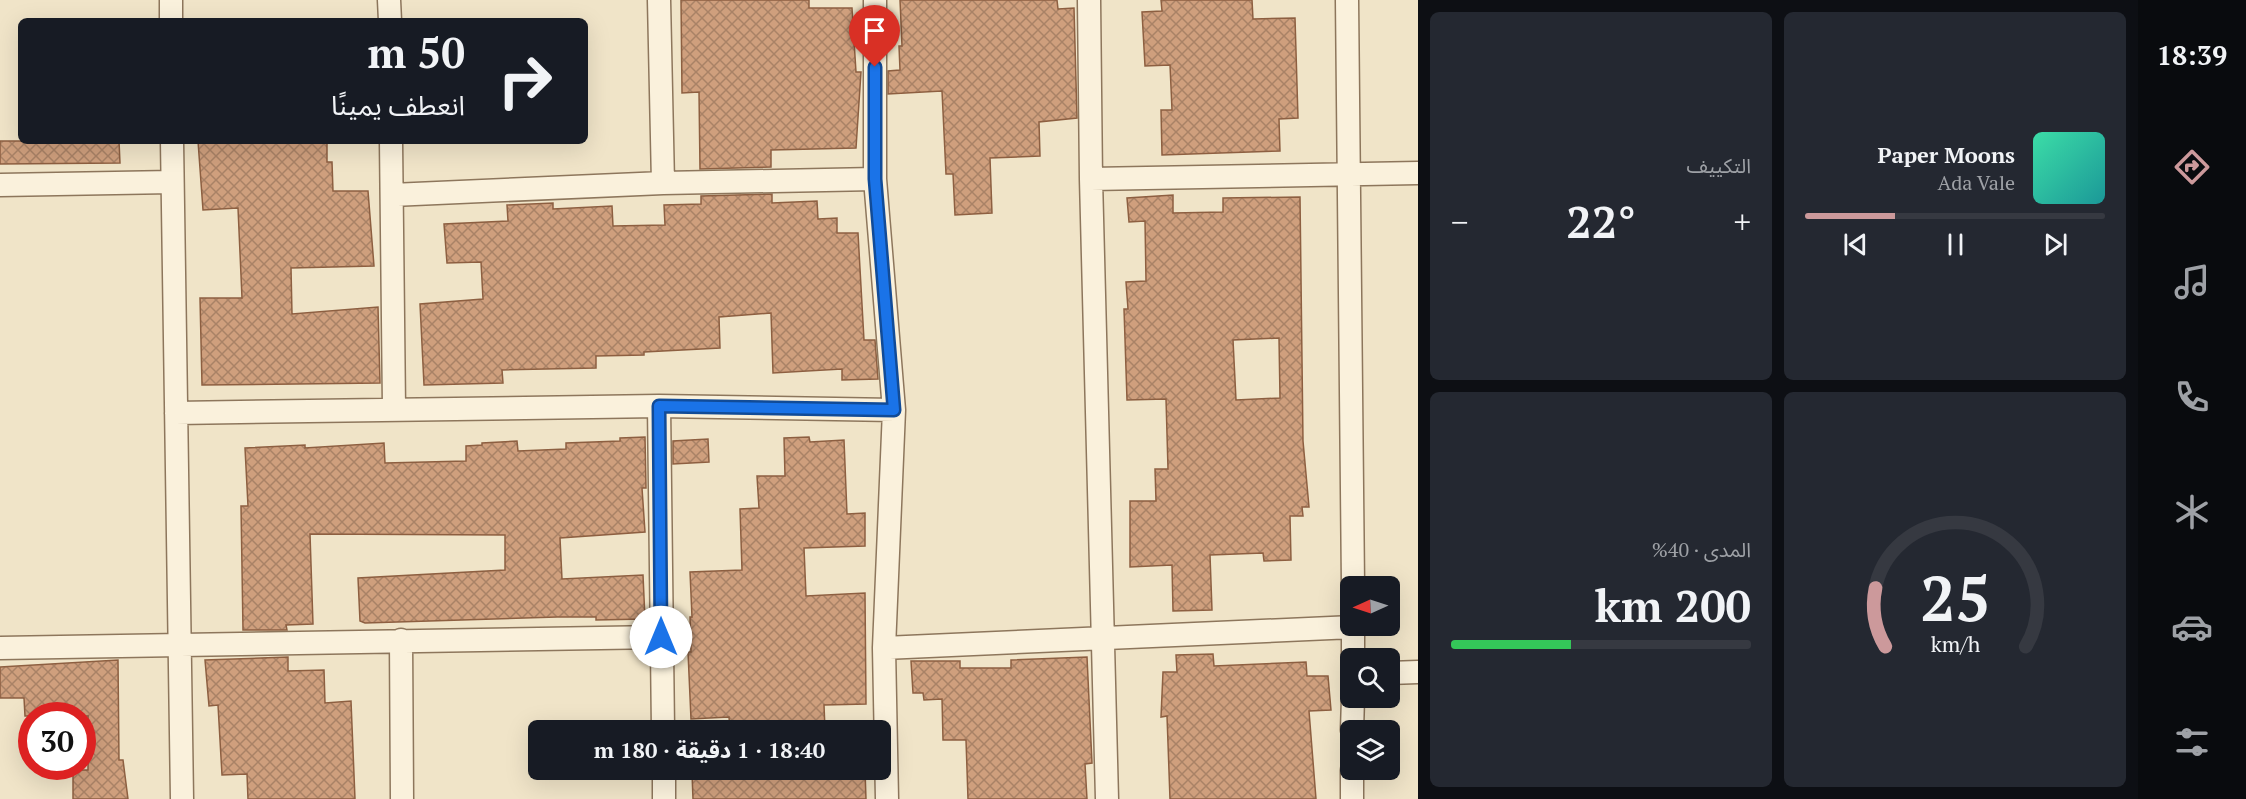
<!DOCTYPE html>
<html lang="ar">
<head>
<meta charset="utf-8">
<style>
  :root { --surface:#171b24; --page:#242831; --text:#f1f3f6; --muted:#9ea1a6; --line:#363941; --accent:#cc999b }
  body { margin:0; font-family:"PT Serif","Noto Sans Arabic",serif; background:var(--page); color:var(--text); direction:rtl; height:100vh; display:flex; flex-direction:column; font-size:22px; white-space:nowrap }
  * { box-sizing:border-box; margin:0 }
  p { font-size:20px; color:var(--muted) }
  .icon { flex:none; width:33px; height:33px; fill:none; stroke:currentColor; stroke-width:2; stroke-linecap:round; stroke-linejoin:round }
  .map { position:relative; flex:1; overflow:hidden; direction:ltr }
  .details { display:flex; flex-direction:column; gap:12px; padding:12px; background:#0d0f14; width:720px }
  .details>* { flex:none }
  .banner { position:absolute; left:18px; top:18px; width:570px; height:126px; border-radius:9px; box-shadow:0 6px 24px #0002; direction:rtl; background:#171b24; color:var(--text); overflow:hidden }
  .needle { width:39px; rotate:267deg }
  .tools { position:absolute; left:1340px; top:576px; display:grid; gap:12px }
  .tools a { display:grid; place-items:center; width:60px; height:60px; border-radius:9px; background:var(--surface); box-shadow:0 6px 24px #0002; font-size:30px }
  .speed { position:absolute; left:18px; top:702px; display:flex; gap:12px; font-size:30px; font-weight:700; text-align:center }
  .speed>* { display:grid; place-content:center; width:78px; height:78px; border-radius:50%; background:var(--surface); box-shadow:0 6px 24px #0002; line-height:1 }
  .speed .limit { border:9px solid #d22; background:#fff; color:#111 }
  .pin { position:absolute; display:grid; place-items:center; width:51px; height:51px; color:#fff; margin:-62px -26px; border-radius:50% 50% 50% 0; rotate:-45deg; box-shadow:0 0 6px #0007 }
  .pin .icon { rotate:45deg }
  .me { position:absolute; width:66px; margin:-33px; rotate:0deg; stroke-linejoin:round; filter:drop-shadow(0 0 4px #0008) }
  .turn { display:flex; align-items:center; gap:21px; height:126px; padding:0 24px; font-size:27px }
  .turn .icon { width:78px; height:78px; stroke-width:2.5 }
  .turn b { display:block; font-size:42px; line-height:51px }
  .big { font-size:45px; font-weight:700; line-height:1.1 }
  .details .tile { flex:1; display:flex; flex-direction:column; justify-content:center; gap:9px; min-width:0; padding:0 21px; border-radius:9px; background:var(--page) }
  .details .dial { align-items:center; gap:0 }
  .dial svg { height:156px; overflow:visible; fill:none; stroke:var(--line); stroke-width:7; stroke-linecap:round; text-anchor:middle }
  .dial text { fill:var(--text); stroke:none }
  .song { display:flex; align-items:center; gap:18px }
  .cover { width:72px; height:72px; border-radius:9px; background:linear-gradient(135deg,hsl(160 70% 55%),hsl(180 70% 35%)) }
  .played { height:6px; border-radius:3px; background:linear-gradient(90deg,var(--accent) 30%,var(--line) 30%) }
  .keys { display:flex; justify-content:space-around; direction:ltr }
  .heat { display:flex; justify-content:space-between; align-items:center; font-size:33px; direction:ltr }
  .charge { height:9px; border-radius:4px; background:linear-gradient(90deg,#34c759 40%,var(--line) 0) }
  .details .tiles { flex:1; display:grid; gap:12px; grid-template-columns:repeat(2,1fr) }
  .trip { position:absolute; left:528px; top:720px; width:363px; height:60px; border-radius:9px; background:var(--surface); box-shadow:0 6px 24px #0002; font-weight:700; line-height:60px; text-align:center; direction:rtl }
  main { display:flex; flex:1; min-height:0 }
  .tabs { display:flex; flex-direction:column; width:108px; justify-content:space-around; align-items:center; background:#090b0e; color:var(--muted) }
  .tabs .icon { width:42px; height:42px }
  .tabs .current { color:var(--accent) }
  .tabs b { font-size:27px; color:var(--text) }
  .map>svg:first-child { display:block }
  .building { fill:url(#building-cross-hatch); stroke:#8d5f41; stroke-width:1.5; fill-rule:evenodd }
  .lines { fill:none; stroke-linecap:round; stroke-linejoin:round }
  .street-casing { stroke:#8d765c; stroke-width:25 }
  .street { stroke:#faf1dc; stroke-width:22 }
  .route-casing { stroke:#114b97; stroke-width:15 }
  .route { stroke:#1a73e8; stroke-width:10 }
</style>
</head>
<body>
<main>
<nav class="tabs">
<b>18:39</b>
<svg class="icon current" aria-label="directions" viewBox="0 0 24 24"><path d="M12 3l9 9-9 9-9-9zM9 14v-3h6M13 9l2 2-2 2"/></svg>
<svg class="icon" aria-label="music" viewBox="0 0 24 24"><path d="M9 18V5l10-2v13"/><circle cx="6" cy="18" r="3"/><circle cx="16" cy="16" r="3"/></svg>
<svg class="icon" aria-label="phone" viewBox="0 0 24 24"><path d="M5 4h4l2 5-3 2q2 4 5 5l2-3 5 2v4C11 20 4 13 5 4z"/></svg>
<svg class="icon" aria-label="climate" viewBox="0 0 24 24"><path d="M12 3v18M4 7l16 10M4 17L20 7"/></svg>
<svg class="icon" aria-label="car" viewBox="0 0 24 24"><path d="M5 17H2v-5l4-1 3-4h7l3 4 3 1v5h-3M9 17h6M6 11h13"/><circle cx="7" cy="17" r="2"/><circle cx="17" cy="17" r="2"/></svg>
<svg class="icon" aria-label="filters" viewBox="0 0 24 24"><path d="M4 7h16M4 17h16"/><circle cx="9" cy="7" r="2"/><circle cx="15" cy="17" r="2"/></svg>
</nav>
<section class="details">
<div class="tiles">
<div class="tile">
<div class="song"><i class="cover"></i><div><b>Paper Moons</b><p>Ada Vale</p></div></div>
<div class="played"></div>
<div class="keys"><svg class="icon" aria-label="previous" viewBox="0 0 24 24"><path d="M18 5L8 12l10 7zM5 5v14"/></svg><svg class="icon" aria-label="pause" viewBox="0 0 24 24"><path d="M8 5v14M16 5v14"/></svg><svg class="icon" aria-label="next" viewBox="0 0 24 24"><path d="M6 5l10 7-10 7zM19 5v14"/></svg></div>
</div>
<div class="tile"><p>التكييف</p>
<div class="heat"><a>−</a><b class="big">22°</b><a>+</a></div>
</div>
<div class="tile dial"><svg viewBox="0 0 100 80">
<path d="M14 69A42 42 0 1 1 86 69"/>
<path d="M14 69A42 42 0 0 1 9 39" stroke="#cc999b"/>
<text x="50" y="56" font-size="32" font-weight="700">25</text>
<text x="50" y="72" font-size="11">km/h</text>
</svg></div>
<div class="tile"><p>المدى · 40%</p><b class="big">200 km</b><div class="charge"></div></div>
</div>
</section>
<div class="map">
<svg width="1418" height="799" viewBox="0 0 1418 799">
  <defs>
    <pattern id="building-cross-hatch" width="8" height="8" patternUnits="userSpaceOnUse" patternTransform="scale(1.5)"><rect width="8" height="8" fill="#cf9f7d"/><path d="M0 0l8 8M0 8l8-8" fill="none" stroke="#a98266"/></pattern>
  </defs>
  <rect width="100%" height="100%" fill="#f0e4c8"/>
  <!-- building -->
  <path class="building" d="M681,0H809V8H852L856,72H861L856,148L771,150V167L700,169L699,92L682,93Z
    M900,0H1057L1058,9L1074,8L1077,118L1039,122L1040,156L990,158L992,213L955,215L953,174H946L942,91L888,94V71L900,70L899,46H902Z
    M1161,0H1252L1253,19L1295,18L1298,118L1279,119L1280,151L1162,155L1161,110H1172L1170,65L1145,66L1142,12L1162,11Z
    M0,141H119L120,163L0,164Z
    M198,141H327V162H332L333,191H368L374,266L291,268L292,314L378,307L380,383L202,385L200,298H242L238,208L203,210Z
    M772,194V203L817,201L818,219L837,218V233H858L864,340H875L878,379L842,380V369L773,373L771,313L719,317L720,348L644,352V355L596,356V368L502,370L503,383L424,385L420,304L483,299L481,262L447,263L444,224L508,221L507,205L553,203V209L612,206L613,226L665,225L664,205L701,204V196Z
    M1173,195V213L1223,212V198L1300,197L1303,441L1309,507H1302L1303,516H1290L1291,560L1264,561L1263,553L1210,555L1212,610L1173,611L1172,565L1130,567V501H1156L1155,469H1168L1166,399L1127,400L1124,309H1128L1126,282L1146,281L1145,221L1129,222L1127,198ZM1279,338L1280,398L1236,400L1233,340Z
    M645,437L646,488H642L645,532L560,538L562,579L643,575L645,619L596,620V617H557L365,623L360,621L358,578L505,570V535L310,534L313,624L286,625L287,630H243L241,506H248L245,448L305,445V448L384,443L385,463L466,461V446L482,445V443L517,441L518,451L566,449V443L620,441V438Z
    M809,437L810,442L844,440L847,514L865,513V546L804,548L806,596L865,593L866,704L824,705L825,730H730L729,717L691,719L688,652H691L690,617H692L690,572L742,570L740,509L759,508L757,476H785L784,438Z
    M708,439L709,462L673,464V441Z
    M1213,654L1214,666L1306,662L1307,676H1328L1331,710L1309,711L1316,799H1170L1167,716L1161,717L1163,672H1177L1176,655Z
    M288,657V671L324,670L325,703L351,701L355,799H248L247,774L222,775L218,705L209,706L205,660Z
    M1087,657L1092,763L1085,764L1087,799H968L966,740H943L942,699L924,700L923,693H913L911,661H960V668H1011V660Z
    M118,660L119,760H123L128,799H73V770H88V716H25L24,698H0V667Z
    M731,770H865L866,799H693L692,773L732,772Z"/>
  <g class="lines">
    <!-- street casing -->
    <g class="street-casing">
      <path id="street" d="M171,0V21
        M389,0L390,21
        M659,0L663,183
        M875,0V179L894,410L884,648L887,799
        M1089,0L1091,179L1107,799
        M1347,0L1353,586
        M172,141L182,799
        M391,141L394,408
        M1091,179L1418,173
        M0,185L172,182
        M392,195L663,183L875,179
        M659,406L663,730
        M176,413L659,406L894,410
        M1353,626V658
        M401,640L402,799
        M0,648L661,637
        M884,648L1353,627
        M1389,673L1418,672
        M1352,730L1353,698
        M664,770V799
        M1352,799V770"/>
    </g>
    <!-- street -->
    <use href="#street" class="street"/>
  </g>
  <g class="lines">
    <!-- route casing -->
    <g class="route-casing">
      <path id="route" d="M661,637L659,406L894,410L875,179V67"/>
    </g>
    <!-- route -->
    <use href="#route" class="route"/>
  </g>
</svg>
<div class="tools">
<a><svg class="needle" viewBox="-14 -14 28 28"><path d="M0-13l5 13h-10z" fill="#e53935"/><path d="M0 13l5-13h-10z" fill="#9ea1a6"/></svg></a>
<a><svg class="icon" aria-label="search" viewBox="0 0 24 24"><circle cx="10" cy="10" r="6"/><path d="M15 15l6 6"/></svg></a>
<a><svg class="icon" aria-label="layers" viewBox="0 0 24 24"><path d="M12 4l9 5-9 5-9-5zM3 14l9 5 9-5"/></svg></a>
</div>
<div class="speed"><div class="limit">30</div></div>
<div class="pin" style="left:875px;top:67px;background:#d93025"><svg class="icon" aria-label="arrive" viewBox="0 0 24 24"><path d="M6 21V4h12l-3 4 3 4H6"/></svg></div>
<svg class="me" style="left:661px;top:637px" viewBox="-20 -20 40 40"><circle r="19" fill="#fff"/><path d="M0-13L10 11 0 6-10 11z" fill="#1a73e8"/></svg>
<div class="trip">18:40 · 1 دقيقة · 180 m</div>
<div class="banner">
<div class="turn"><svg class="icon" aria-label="right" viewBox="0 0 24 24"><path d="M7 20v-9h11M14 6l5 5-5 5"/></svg><div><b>50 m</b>انعطف يمينًا</div></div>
</div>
</div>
</main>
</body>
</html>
